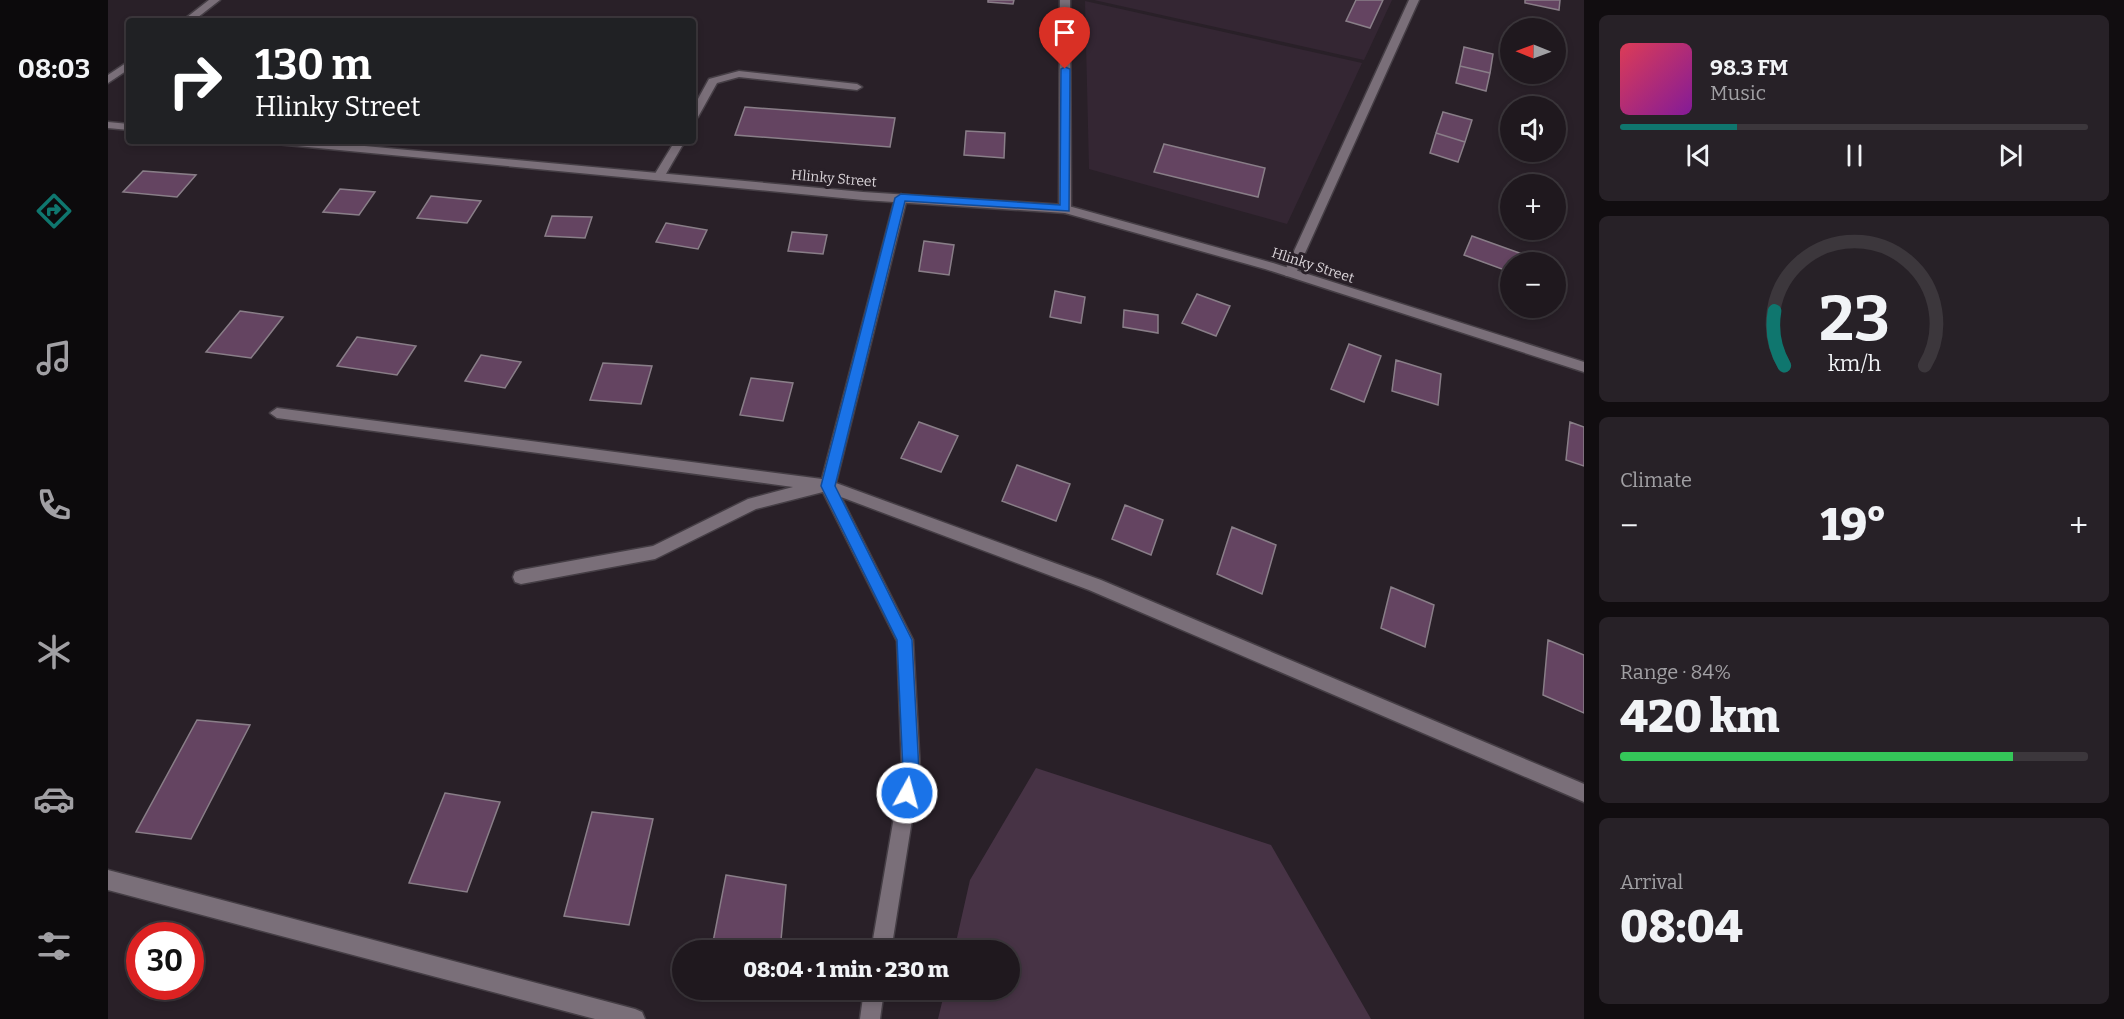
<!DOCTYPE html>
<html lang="en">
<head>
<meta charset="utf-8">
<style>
  :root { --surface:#1f181e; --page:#272127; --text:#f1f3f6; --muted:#a1a0a4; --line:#3c373c; --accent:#0f766e }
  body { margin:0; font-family:Bitter,serif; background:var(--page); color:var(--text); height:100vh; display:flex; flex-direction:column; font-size:22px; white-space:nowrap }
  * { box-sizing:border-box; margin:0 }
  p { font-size:20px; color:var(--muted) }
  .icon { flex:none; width:33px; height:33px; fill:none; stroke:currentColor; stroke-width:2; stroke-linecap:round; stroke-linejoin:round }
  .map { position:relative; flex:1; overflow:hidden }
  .details { display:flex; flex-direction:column; gap:15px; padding:15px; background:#110d10; width:540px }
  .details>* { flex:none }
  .banner { position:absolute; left:18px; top:18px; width:570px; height:126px; border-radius:6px; box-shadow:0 3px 9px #0003,0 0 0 2px var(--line); background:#202124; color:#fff; overflow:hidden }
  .needle { width:39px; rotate:271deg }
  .tools { position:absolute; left:1392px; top:18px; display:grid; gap:12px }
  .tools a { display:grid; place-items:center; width:66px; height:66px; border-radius:50%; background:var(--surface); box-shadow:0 3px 9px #0003,0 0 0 2px var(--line); font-size:30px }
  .speed { position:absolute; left:18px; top:922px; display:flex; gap:12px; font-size:30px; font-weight:700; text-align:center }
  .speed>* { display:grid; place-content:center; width:78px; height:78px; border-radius:50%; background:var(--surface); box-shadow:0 3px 9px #0003,0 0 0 2px var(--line); line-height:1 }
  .speed .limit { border:9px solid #d22; background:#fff; color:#111 }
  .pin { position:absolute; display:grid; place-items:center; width:51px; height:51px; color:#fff; margin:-62px -26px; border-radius:50% 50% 50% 0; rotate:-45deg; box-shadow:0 0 6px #0007 }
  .pin .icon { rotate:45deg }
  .me { position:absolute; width:66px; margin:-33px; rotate:7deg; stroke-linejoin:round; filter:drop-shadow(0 0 4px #0008) }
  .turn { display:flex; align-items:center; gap:21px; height:126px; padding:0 30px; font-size:27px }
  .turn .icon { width:78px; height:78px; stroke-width:2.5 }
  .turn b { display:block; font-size:42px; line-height:51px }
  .big { font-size:45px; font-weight:800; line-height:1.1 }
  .details .widget { flex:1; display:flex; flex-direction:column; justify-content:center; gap:9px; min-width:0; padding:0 21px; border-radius:9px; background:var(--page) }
  .details .dial { align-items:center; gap:0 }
  .dial svg { height:156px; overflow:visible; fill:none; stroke:var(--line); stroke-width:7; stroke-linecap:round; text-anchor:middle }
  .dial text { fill:var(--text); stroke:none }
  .song { display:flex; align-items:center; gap:18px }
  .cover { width:72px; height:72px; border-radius:9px; background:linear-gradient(135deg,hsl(350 70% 55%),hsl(290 70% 35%)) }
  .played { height:6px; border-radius:3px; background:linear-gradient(90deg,var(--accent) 25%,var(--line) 25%) }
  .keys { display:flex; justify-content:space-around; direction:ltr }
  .heat { display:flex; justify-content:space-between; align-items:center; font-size:33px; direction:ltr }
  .charge { height:9px; border-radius:4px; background:linear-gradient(90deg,#34c759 84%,var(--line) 0) }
  .trip { position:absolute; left:564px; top:940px; width:348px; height:60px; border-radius:30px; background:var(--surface); box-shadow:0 3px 9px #0003,0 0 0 2px var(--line); font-weight:800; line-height:60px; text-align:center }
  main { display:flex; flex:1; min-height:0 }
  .tab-bar { display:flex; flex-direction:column; width:108px; justify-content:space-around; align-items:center; background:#0c0a0c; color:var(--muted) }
  .tab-bar .icon { width:42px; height:42px }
  .tab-bar .active { color:var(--accent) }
  .tab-bar b { font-size:27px; color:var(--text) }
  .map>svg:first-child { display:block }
  .built { fill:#342633 }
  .green { fill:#473345 }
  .building { fill:#644461; stroke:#897e88; stroke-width:1.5 }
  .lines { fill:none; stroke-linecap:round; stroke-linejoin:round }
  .lane-casing { stroke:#453e45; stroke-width:3 }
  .street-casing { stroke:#453e45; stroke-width:3 }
  .secondary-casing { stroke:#453e45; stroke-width:3 }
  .lane { fill:#7a6f79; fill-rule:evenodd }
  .street { fill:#7a6f79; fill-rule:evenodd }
  .secondary { fill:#7a6f79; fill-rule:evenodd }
  .route { fill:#1a73e8; stroke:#114b97; stroke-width:1.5 }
  .labels { text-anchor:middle; stroke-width:6; stroke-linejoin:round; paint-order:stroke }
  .far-street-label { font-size:14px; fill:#dad4d9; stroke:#292028 }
</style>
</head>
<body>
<main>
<nav class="tab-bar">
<b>08:03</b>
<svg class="icon active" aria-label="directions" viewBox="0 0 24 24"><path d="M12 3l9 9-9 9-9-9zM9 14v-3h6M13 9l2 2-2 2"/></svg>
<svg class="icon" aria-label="music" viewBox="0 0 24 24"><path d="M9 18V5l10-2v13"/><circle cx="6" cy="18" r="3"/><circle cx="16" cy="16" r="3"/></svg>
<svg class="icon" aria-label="phone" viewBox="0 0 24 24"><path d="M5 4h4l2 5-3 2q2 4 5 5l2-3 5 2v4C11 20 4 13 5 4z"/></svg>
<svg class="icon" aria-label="climate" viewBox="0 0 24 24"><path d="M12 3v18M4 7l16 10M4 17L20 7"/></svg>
<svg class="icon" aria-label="car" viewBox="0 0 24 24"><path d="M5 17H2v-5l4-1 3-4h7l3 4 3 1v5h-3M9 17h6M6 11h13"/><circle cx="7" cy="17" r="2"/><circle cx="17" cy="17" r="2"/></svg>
<svg class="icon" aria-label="filters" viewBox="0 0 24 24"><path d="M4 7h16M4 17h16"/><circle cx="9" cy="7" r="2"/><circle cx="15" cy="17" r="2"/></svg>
</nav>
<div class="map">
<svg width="1476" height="1019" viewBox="0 0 1476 1019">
  <rect width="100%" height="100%" fill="#292028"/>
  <!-- built -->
  <path class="built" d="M986,0H1284L1256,60Z
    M977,1L1254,63L1179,224L981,169Z"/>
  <!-- green -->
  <path class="green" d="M928,768L1163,845L1263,1019H830L837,990H902V951H846L862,880Z"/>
  <!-- building -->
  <path class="building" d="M880,0H906L905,4L880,2Z
    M1248,0H1275L1262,28L1238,21Z
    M1417,0H1452L1451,10L1417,3Z
    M1356,47L1385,54L1382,73L1352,66Z
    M1352,66L1382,73L1378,91L1348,83Z
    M637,107L787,118L782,147L627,135Z
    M1335,112L1364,120L1357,142L1328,133Z
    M858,131L897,133L896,158L856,155Z
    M1328,133L1357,142L1350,162L1322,153Z
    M1056,144L1157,168L1150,197L1046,172Z
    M35,171L88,175L69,197L15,192Z
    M232,189L267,192L251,215L215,212Z
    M323,196L373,201L359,223L309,218Z
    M444,216L484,217L477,238L437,236Z
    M558,223L599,230L590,249L548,242Z
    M684,232L719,235L715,254L680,251Z
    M1364,236L1417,255L1415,262H1402V272L1356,255Z
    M816,241L846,245L841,275L811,271Z
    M947,291L977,297L973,323L942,317Z
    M1089,294L1122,306L1108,336L1074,323Z
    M1016,310L1050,315V333L1015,327Z
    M132,311L175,317L143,358L98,352Z
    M249,337L308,346L289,375L229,366Z
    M1241,344L1273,356L1256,402L1223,389Z
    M373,355L413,362L397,388L357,381Z
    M1288,360L1333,374L1330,405L1284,391Z
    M495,363L544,366L533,404L482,400Z
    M643,378L685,383L675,421L632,415Z
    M811,422L850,436L833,472L793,458Z
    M1462,422L1476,427V466L1458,460Z
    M909,465L962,484L948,521L894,501Z
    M1017,505L1055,520L1043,555L1004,539Z
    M1124,527L1168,545L1154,594L1109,574Z
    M1283,587L1326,605L1317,647L1273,628Z
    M1440,640L1476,655V713L1435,695Z
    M89,720L142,725L83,839L28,832Z
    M337,793L392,802L359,892L301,883Z
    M484,812L545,819L521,925L456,916Z
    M618,875L678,885L672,951H640L605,942Z"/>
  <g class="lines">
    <!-- lane casing -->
    <g class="lane-casing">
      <path id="lane" d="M631,71L749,84L754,87L749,90L631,77L609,83L590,117L585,120V108L601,79Z
        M567,141H577L555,179H547L545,177Z"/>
    </g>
    <!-- street casing -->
    <g class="street-casing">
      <path id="street" d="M101,0H112L85,21H74Z
        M952,0H962L963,209L957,213L951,209Z
        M1301,0H1311L1188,273L1186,276H1178L1176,273Z
        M21,61V69L0,83V75Z
        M793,194L799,198L728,483L993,580L1476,784V802L981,590L733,497L805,640L812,770L783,951H763L794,770L789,641L715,492L648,509L547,559L413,584L407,582L405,577L407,572L413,570L545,546L640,499L685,487L169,418L162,413L169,408L714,479L787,198Z
        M0,870L527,1009L534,1012L537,1019H487L0,890Z
        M756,990H776L772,1019H752Z"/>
    </g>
    <!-- secondary casing -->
    <g class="secondary-casing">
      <path id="secondary" d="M0,122L21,124V130L0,128Z
        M163,141H203L755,192L957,205L1165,263L1476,362V372L1157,269L957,213L755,200L168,144Z"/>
    </g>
    <!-- lane -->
    <use href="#lane" class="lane"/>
    <!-- street -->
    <use href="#street" class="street"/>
    <!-- secondary -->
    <use href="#secondary" class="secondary"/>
  </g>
  <!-- route -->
  <path class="route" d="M957,67L962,69L961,211L797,201L727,486L804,640L811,771L805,799L799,801L793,799L791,793L795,771L789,640L713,486L787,198L793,194L952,205L953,69Z"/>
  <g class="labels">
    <!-- far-street labels -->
    <g class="far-street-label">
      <text transform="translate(726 178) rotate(5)" y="5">Hlinky Street</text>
      <text transform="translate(1205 265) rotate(18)" y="5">Hlinky Street</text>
    </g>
  </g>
</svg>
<div class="tools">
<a><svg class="needle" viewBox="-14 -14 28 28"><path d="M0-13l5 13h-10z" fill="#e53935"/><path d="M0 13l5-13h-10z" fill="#a1a0a4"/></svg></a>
<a><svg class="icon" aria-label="sound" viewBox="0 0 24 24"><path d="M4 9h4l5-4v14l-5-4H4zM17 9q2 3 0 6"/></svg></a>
<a>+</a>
<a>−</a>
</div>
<div class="speed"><div class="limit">30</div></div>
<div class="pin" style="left:957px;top:69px;background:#d93025"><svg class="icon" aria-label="arrive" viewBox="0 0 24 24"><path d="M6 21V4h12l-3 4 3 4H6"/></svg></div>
<svg class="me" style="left:799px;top:793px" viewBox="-20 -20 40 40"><circle r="17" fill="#1a73e8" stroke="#fff" stroke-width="3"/><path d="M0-11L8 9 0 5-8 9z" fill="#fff"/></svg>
<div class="trip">08:04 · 1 min · 230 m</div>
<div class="banner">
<div class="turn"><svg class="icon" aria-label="right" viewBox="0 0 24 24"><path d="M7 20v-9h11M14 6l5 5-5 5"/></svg><div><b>130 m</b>Hlinky Street</div></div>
</div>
</div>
<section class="details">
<div class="widget">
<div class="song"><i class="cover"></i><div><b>98.3 FM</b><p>Music</p></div></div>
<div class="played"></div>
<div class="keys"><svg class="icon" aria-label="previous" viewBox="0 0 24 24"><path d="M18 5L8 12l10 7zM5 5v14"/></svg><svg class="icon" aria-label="pause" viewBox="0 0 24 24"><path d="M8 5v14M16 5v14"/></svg><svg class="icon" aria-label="next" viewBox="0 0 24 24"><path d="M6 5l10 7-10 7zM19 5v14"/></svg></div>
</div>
<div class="widget dial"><svg viewBox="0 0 100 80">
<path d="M14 69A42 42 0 1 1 86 69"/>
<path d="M14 69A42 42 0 0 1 9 41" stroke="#0f766e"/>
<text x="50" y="56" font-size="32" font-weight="700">23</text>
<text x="50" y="72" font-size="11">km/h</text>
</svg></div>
<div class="widget"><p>Climate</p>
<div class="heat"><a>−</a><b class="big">19°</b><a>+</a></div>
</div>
<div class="widget"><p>Range · 84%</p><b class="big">420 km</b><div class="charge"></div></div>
<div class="widget"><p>Arrival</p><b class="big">08:04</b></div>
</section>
</main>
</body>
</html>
